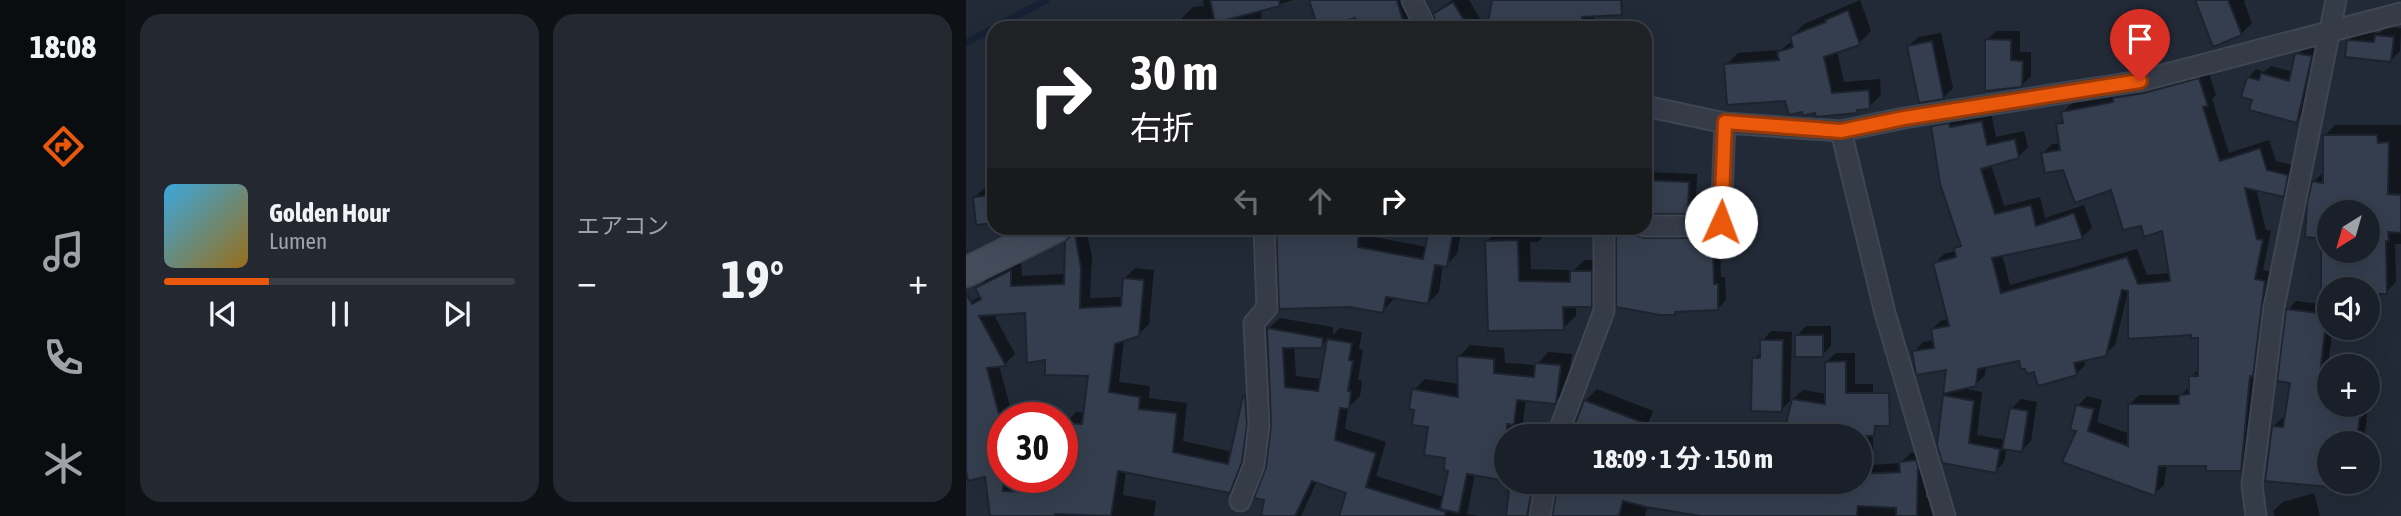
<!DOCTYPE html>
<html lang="ja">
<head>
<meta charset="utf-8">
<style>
  :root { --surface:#1a2029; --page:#232831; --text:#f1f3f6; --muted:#9fa3a8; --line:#383e46; --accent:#ea580c }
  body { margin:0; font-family:"Asap Condensed","Noto Sans JP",sans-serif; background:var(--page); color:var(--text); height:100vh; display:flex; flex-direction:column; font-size:26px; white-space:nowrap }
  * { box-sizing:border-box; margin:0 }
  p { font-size:23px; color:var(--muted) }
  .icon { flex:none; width:38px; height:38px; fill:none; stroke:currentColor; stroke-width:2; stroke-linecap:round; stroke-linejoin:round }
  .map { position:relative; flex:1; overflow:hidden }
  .sheet { display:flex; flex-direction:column; gap:14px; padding:14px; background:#0e1217; width:840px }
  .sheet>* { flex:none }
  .banner { position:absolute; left:21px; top:21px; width:665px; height:214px; border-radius:21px; box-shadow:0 7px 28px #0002,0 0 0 2px var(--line); background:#202124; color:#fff; overflow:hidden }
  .needle { width:46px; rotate:217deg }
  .fabs { position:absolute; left:1351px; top:200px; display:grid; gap:14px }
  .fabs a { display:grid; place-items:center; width:63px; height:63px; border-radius:50%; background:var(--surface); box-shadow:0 7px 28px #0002,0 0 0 2px var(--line); font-size:35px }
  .speed { position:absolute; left:21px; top:402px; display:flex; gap:14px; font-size:35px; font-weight:700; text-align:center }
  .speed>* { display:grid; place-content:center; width:91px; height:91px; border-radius:50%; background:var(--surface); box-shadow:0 7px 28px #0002,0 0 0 2px var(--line); line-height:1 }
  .speed .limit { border:10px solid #d22; background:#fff; color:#111 }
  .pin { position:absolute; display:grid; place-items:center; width:60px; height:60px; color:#fff; margin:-72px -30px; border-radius:50% 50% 50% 0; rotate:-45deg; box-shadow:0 0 7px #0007 }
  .pin .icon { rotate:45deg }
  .me { position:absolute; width:77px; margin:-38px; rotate:2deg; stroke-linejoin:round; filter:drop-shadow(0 0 5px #0008) }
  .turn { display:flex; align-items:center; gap:24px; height:147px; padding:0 28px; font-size:32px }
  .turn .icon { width:91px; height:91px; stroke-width:2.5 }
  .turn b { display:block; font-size:49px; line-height:60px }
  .lanes { display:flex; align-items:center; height:66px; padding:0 28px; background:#0003; justify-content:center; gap:35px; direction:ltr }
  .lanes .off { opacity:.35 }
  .big { font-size:52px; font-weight:700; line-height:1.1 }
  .sheet .card { flex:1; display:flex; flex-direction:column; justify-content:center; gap:10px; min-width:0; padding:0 24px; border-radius:21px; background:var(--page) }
  .song { display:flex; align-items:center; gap:21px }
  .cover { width:84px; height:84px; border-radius:10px; background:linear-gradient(135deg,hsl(200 70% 55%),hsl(40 70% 35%)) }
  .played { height:7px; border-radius:4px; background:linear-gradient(90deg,var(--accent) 30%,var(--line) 30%) }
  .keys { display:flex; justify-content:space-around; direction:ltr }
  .heat { display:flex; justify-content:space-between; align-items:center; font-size:38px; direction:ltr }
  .sheet .tiles { flex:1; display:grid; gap:14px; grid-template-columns:repeat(2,1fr) }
  .trip { position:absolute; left:528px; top:424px; width:378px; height:70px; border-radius:35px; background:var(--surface); box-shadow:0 7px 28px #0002,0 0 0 2px var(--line); font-weight:700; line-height:70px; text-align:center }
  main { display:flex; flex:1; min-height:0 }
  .dock { display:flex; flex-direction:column; width:126px; justify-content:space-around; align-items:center; background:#0a0d10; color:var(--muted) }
  .dock .icon { width:49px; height:49px }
  .dock .selected { color:var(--accent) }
  .dock b { font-size:32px; color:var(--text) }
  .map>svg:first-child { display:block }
  .shadow { fill:#0007; fill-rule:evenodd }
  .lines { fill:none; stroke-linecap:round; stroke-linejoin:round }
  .stream { stroke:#162134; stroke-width:7 }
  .building { fill:#343e4e; stroke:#1d232f; stroke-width:2; fill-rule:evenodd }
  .street-casing { stroke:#3f4551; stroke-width:23 }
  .secondary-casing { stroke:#3f4551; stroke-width:32 }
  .street { stroke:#353c48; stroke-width:19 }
  .secondary { stroke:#444b5b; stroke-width:28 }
  .route-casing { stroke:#983908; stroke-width:18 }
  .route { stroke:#ea580c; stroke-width:12 }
</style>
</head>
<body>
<main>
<nav class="dock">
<b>18:08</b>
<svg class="icon selected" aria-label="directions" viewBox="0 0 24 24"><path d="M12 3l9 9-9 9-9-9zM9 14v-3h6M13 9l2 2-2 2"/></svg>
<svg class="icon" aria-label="music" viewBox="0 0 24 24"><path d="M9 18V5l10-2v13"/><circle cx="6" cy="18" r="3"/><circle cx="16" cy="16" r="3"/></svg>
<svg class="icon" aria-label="phone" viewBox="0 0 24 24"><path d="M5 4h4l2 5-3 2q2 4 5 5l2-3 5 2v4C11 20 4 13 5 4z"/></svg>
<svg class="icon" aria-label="climate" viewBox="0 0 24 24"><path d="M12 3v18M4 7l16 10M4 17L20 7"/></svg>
</nav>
<section class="sheet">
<div class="tiles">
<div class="card">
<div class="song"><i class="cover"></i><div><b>Golden Hour</b><p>Lumen</p></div></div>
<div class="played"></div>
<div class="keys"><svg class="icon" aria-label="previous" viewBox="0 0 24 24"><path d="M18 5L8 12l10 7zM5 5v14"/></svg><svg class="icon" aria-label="pause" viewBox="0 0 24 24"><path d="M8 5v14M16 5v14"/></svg><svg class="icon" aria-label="next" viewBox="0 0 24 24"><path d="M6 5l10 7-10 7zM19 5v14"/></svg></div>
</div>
<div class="card"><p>エアコン</p>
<div class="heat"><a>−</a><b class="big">19°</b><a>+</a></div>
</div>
</div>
</section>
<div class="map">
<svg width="1435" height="516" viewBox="0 0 1435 516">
  <rect width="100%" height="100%" fill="#222a37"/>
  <!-- shadow -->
  <path class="shadow" d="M237,0H328L295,9L296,28H217L216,18L227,7L238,6Z
    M345,0H444L466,28H354Z
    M486,0H503L516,22L510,28H473L469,15Z
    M528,0H636L628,10V28H523Z
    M894,0L905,31L893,43L871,51L878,82L914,79L915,95L903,107L894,108L890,112L838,110L760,65L772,53L815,50L827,40L826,36L838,24Z
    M1230,0H1279L1278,2L1286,23L1275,34Z
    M1420,27L1435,28L1434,51L1425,60L1383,40L1392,31L1414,33Z
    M1030,31H1054V52H1065V76L1056,85L1021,40Z
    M975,33L987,88L977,98L943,46L952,37Z
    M1341,45L1353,49L1339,113L1330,121L1288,99L1282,78L1290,69L1298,72L1305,66L1327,72L1333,54Z
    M1242,70L1250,95L1246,99L1263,153L1303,140L1310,161L1331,166L1326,186L1317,195L1290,189L1300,230L1305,231L1297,270L1307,272L1284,459L1275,469L1241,465L1201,464L1198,485L1188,494L1112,430V406L1121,396L1136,400L1131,422L1164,434V404L1173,395H1215L1225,385V377L1234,368L1233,336L1163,288L1149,345L1139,354L1118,359L1119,365L1110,374L1069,370L1054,359L1020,365L1019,375L1009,385L995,388L1016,392L1011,435L1040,440L1045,409L1055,399L1071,402L1065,441L1056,450L1041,448L1038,462L1029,472L978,462V396L983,391L982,368L948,352L957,342L968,340L966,329L976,320L983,319L969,263L978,254L990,251L995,243L967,127L976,117L1025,112L1030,137L1058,131L1062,147L1052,157L1025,164L1038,206L1074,197L1079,218L1118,205L1126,228L1116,237L1036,254L1044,285L1171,249L1181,275L1204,273L1198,229L1177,224L1147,188L1098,168L1077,153L1086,144L1095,143L1092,125L1098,119L1097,112L1106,103L1152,95L1158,89Z
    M1369,125H1435V244H1429L1430,282L1420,292L1402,293V289H1363V293H1357L1356,237L1348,181L1358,172L1359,135ZM1363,212H1402V250H1363Z
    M679,172L731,174L730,204L721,212H679Z
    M28,187V221L8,198L18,189Z
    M106,228H120L126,257L124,298L157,297L158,279L169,268L188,270L183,324L172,335L158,340L153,382L184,386L183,398L221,403L217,441L267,452L279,397L290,386L291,413L274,480L263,491L160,471L157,495L190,501L188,516H26L20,475L0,480V304L15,296L11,289L22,278L55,261L56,276L100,274ZM60,311L81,358L124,374L120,413L110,412L100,423L96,448V478H76L72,505L65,478H37V418H47L33,365L39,364L49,354L27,313Z
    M312,228H403V236L461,247L465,228H496L491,254L480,265H477L473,292L462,303L428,296L427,300L416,311L383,306L315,307Z
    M544,228H584L572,242H564L565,269L608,270L619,260H638V293L625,305H610V316L597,328L523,329L521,241L534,229Z
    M652,228L737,231L738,241L754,243L755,277H759L760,300L752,309L711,310L708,313L654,306Z
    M1330,301L1363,305V327H1367L1362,366L1363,404H1402V372L1415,374L1410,405L1401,414L1398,443H1363V481H1394L1387,488L1301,480L1307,427L1316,418L1321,419L1326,382L1322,310Z
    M314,318L367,327V335L374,328L396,332L393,349L397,350L392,380L396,381L394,396L382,408L379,429L420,442L410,476L478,497L486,458L450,409L448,390L459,379L493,384V357L504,345L538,348L539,363L571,365L582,352L606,354L601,390L589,402L560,399L555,435L563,436H541L509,474L501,514L513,516H385L382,492L351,481L335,516H297L307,426L302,329ZM363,338L356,379L330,376L328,346H355Z
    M840,326H865V346L856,355L831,336Z
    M805,331L826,332L824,401L815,410L788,359L796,351V341Z
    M870,353H889V384H907V465L934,463L945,453L959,451L960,498H969V516H762L894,481V436L827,399L837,390L861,394L860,362Z
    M631,389L687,411L682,424L712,433L711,436H606L619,401Z
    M546,481H577L578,515L584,516H542Z
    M593,481L682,506L679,516H588Z
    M1348,493L1354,516H1309L1307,511L1317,502Z"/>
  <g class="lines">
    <!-- stream -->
    <path class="stream" d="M0,43L80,0"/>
  </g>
  <!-- building -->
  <path class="building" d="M244,0H313L314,6L249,23Z
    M343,0H431L439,28H407L405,22L392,26L389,18L355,28L354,25H351Z
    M526,0H655L656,15L616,17V28H521Z
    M1229,0H1262L1276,35L1247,47Z
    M487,2L503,28H472L467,14Z
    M882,10L894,45L858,57L866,93L903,90L904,109L891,110V113L850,117L849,113L837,116L836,112L823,115L819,101L761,105L758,64L813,60L811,52L827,47L824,36L860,22L859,20Z
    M1409,35L1428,37L1425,62L1379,57L1381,40L1408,42Z
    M1019,39L1045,40V60L1057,61L1056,87L1019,91Z
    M966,41L978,99L953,103L941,46Z
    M1329,53L1346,56L1331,123L1283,110L1286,100L1275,97L1281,77L1293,80L1295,73L1323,81Z
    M1233,78L1242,106L1237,107L1254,161L1294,148L1301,170L1322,175L1318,197L1279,188L1291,239L1297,240L1289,279L1299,281L1287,377L1284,376L1275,471H1240V466H1193L1189,496L1096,462L1110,431L1104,430L1110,405L1128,409L1122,431L1162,446V404H1213V395L1223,394V376H1232V338H1225V335L1162,339V291L1156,290L1140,356L1108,363L1111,375L1072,386L1068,372L1061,374L1059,369H1055L1053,361L1012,369L1010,386L977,394L980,370L950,375L946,351L968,348L965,329L983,326L967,263L990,257L988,248L995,246L974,184L965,126L983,123L984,127L1016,121L1021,145L1049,139L1053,158L1015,169L1029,214L1065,205L1070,226L1108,213L1117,239L1026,258L1035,293L1161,257L1172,284L1204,281L1196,231L1178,237L1175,226L1157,230L1145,190L1109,203L1097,170L1079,173L1075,153L1094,150L1090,124L1097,123L1095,112L1147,102V98L1178,93Z
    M1357,135H1411L1412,143L1423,142L1422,194L1435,195V233L1422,232L1423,241H1420L1421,294H1402V289H1355V250H1402V212H1363V239L1339,237L1341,203L1346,181L1357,183Z
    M679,180L723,182L722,214H679Z
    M28,195V223L10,225L7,197Z
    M105,228H108L115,268L114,308L155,306L157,278L178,280L173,336L149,344L143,392L174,397L173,409L211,413L207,452L262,464L277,396H279L281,425L276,462L264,493L152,471L145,516L89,514V516H24L19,477L2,481L0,471V293L6,304L15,299L9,288L45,270V286L98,284L99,241L103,237ZM59,313L61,363L79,360V375L122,376L116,424L98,423L96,478H74L72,492L37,491V430L21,368L40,366L13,316Z
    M310,228H393L392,247L457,259L463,228H488L481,267L469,265L462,304L420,297L417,313L383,307L313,309Z
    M650,231H668L672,236L679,238H730V248L747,251L748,284H752V310L709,312V315H694L650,307Z
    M552,240L553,281L604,282V271H626V307H597L598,330L522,331L519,241Z
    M1320,309L1361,314L1354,374L1363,376V404H1396L1390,443H1363V487L1299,481L1306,426L1317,427L1324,383L1311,381Z
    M301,328L357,338L356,348H317L319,387L352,391L361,339L386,343L383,360L387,361L382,391H385L383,409L374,408L369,440L410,453L400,487L480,512L479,516H373L380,493L346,481L329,516H295L298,500L288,498L300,467L305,425Z
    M829,335H857V357H829Z
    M794,340H817L816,412L785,411L786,358H794Z
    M491,356L528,359V373L568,377L569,363L595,365L590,404L551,400L548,425L541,424V481L501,474L493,513L474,509L482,471L478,470L479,458L458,455L462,427L446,425L448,410L443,409L446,389L492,397Z
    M880,361V393H923L924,426H909L908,436H817L826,399L859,404V362Z
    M977,395L1008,401L1003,443L1034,449L1030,473L976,463L971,445Z
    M618,400L707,434V436H616L606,432Z
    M1044,408L1062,411L1056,452L1036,449Z
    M950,460L952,466L951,516H930V508L892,506L891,516H734L680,507L657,501L653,516H586L592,481H894V474L934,472L933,462Z
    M544,481H568L561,516H540Z"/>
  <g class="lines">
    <!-- street casing -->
    <g class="street-casing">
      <path id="street" d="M446,0L460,28
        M679,106L759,123L875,131L938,118L1174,81L1435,13
        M875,131L919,313L979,516
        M679,226H744L755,222L759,123
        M591,436L638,311V228
        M274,501L288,465L293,425L288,323L301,308L298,228
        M574,516L580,481
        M1290,516L1286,485L1308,307L1370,0"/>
    </g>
    <!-- secondary casing -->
    <g class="secondary-casing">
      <path id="secondary" d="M0,272L89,228"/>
    </g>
    <!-- street -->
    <use href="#street" class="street"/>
    <!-- secondary -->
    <use href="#secondary" class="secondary"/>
  </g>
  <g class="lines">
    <!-- route casing -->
    <g class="route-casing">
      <path id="route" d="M755,222L759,122L875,131L938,118L1174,81"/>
    </g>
    <!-- route -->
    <use href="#route" class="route"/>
  </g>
</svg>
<div class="fabs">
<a><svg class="needle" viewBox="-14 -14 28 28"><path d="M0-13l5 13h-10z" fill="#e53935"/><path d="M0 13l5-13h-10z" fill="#9fa3a8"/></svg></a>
<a><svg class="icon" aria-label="sound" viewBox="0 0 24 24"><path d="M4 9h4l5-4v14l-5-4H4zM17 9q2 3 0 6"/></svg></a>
<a>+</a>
<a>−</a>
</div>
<div class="speed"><div class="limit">30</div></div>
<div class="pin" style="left:1174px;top:81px;background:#d93025"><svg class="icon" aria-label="arrive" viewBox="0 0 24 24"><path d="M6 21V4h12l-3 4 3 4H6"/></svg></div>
<svg class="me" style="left:755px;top:222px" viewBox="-20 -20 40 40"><circle r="19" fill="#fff"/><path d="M0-13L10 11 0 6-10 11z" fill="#ea580c"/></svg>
<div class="trip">18:09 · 1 分 · 150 m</div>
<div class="banner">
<div class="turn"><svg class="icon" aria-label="right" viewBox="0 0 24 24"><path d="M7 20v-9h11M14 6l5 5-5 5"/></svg><div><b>30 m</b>右折</div></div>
<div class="lanes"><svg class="icon off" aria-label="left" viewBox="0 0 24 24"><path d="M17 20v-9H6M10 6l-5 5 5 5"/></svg><svg class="icon off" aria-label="ahead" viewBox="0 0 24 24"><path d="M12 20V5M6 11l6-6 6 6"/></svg><svg class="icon" aria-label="right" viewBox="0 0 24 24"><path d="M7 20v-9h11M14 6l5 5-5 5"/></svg></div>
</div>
</div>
</main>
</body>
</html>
